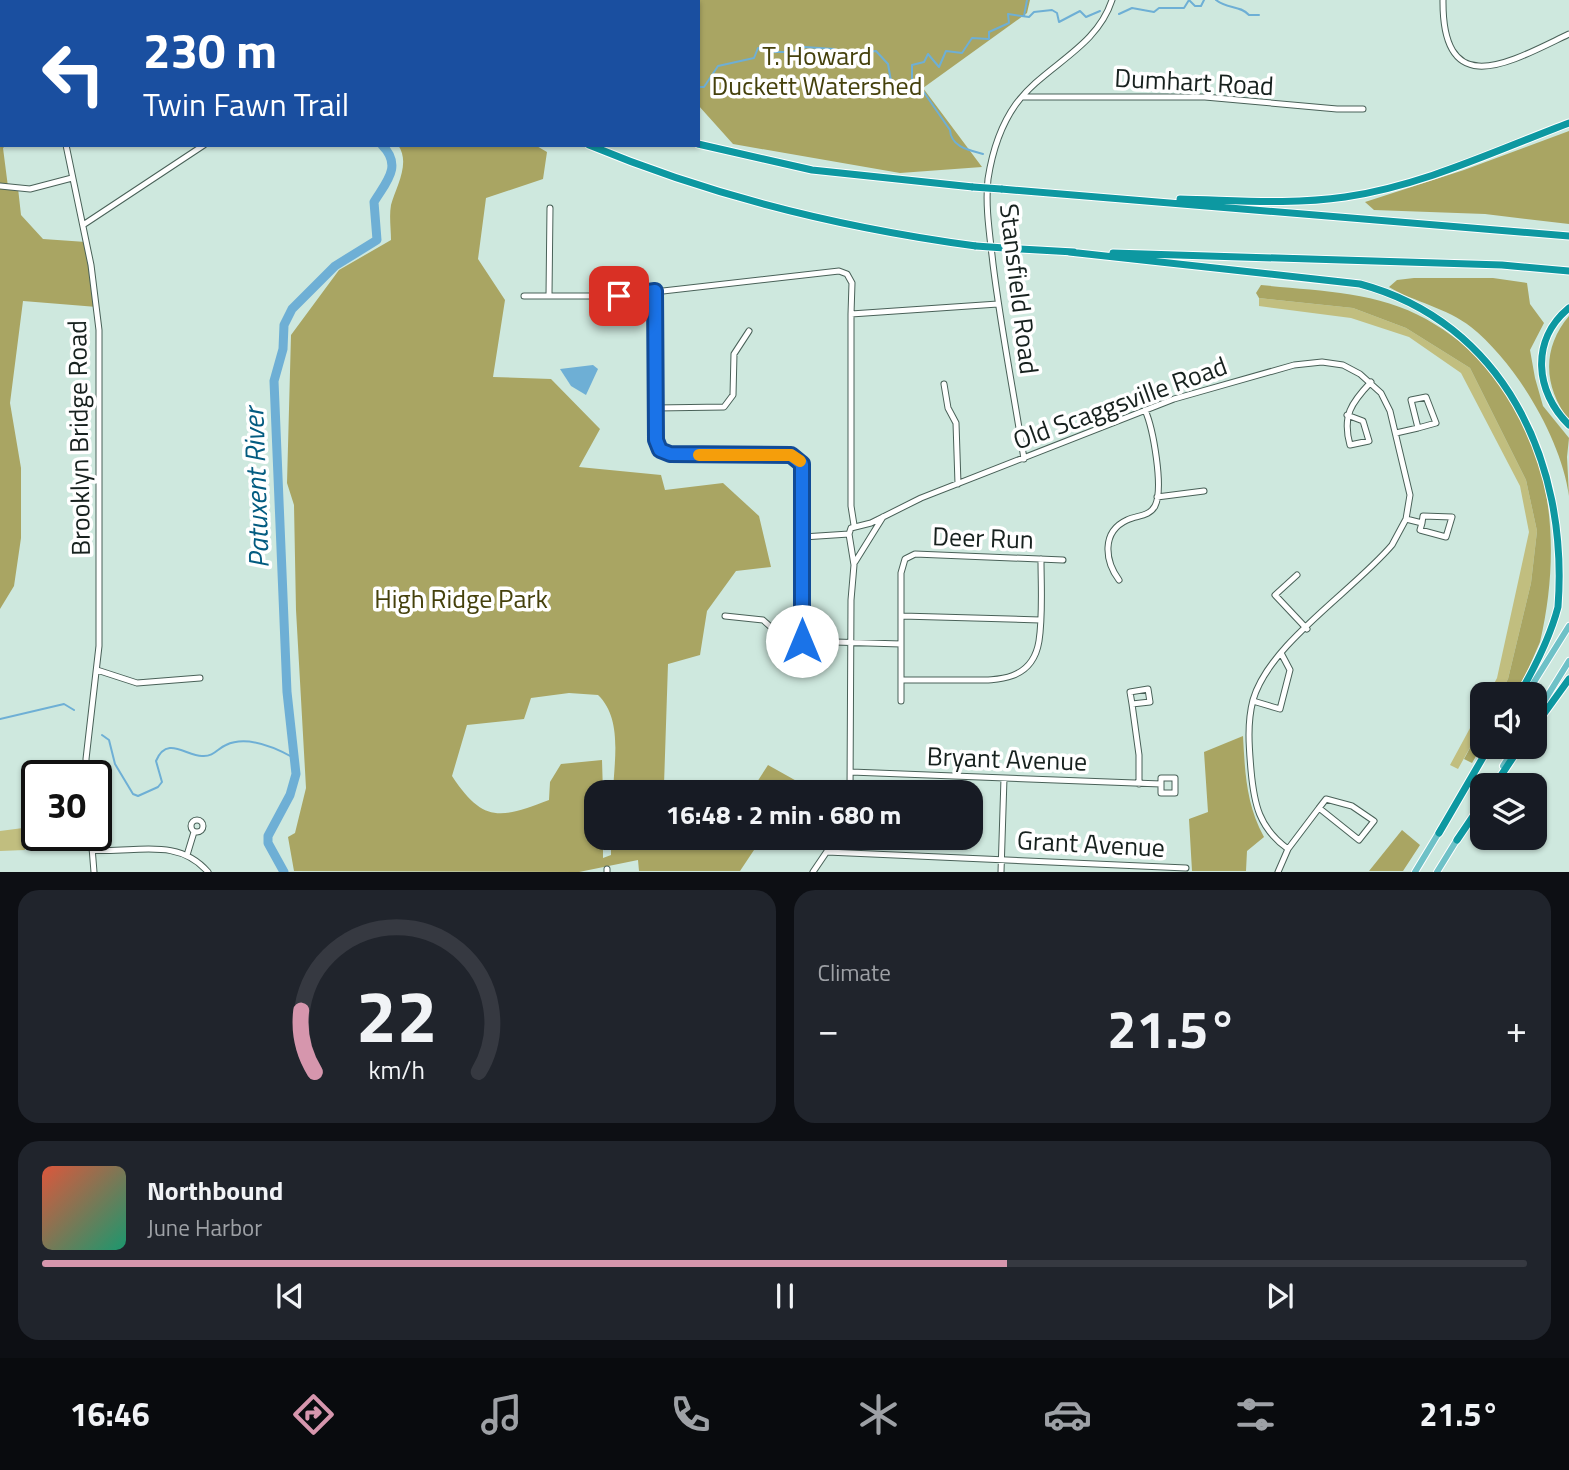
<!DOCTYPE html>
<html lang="en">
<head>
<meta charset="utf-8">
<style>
  :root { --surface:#171b24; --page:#20242c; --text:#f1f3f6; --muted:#9ea1a6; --line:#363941; --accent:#d696ad }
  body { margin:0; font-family:"Titillium Web",sans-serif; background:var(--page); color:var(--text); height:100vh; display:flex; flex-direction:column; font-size:26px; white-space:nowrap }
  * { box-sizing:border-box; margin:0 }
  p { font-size:23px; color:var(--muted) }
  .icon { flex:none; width:38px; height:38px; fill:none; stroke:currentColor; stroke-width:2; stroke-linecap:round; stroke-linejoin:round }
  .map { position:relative; height:872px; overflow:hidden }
  .sheet { display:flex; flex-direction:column; gap:18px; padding:18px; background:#0d0f14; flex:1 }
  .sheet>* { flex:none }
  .hud { position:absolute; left:0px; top:0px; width:700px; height:147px; box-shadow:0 2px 5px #0004; background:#1a4fa0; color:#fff; overflow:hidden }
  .buttons { position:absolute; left:1470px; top:682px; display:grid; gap:14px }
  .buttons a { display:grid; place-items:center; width:77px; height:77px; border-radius:14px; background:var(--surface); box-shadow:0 2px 5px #0004; font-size:35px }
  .speed { position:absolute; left:21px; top:760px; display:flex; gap:14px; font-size:35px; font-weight:700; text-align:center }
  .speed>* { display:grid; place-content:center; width:91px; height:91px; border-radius:50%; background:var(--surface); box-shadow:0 2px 5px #0004; line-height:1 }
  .speed .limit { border:4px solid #111; border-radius:10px; background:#fff; color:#111 }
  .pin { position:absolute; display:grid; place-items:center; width:60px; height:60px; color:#fff; margin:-30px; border-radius:14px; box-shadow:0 4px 10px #0006 }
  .me { position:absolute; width:77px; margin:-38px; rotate:0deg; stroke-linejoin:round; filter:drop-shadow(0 0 5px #0008) }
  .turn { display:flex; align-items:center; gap:24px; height:147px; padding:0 28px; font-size:32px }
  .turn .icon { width:91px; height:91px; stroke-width:2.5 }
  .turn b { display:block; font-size:49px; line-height:60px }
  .big { font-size:52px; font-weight:700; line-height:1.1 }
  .sheet .widget { flex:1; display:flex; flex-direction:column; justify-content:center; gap:10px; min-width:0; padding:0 24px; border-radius:21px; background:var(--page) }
  .sheet .dial { align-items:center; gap:0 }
  .dial svg { height:182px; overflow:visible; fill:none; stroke:var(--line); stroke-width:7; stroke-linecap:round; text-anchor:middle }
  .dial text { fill:var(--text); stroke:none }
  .song { display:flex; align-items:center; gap:21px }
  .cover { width:84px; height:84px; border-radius:10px; background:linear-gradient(135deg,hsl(10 70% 55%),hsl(160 70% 35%)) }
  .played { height:7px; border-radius:4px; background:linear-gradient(90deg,var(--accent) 65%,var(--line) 65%) }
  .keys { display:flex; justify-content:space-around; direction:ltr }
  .heat { display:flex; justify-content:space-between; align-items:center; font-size:38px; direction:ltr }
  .sheet .tiles { flex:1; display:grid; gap:18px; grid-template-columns:1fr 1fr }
  .widget:last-child { grid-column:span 2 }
  .trip { position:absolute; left:584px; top:780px; width:399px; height:70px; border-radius:21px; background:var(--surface); box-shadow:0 2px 5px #0004; font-weight:700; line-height:70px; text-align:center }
  .tabs { display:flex; height:112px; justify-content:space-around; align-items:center; background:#090b0e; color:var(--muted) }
  .tabs .icon { width:49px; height:49px }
  .tabs .selected { color:var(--accent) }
  .tabs b { font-size:32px; color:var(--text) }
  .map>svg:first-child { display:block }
  .green { fill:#c1be7f }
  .forest { fill:#a9a563 }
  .water { fill:#6eafd5 }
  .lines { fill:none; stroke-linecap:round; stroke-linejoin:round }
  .stream { stroke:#6eafd5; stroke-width:2 }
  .river { stroke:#6eafd5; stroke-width:9 }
  .minor-casing { stroke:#496158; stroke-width:7 }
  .major-casing { stroke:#fff; stroke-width:8 }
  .highway-casing { stroke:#fff; stroke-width:9 }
  .minor { stroke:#fff; stroke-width:5 }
  .major { stroke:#6ec1c7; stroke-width:6 }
  .highway { stroke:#0d98a1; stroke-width:7 }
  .highway-bridge-casing { stroke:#fff; stroke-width:9; stroke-linecap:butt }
  .highway-bridge { stroke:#0d98a1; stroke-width:7 }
  .route-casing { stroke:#114b97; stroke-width:18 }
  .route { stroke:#1a73e8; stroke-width:12 }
  .slow { stroke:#f59e0b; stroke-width:12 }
  .labels { text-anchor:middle; stroke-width:7; stroke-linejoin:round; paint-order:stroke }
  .park-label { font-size:26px; fill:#45410c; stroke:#fff }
  .street-label { font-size:26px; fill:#17211e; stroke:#fff }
  .water-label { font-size:28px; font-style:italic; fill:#035b80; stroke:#fff }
</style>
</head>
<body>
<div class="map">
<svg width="1569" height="872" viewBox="0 0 1569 872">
  <rect width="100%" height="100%" fill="#cee8de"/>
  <!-- green -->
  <path class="green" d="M1259,298L1353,308L1406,328L1470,368L1526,480L1537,531L1531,583L1508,679L1499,695H1488L1497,678L1529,532L1520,486L1461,373L1409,337L1351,318L1259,306Z
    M1482,706V726L1458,769L1450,765Z
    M23,828L25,850L0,851V831Z"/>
  <!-- forest -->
  <path class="forest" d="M473,0H1030L1027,13L923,88L982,167L900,173L733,144L698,105V2Z
    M0,66L2,145H6L3,148L8,187L18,188L21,215L43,239L86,242L97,307L23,301L10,403L21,468V538L14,586L0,609Z
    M1569,131V224L1485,214L1374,210L1365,202L1464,170Z
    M398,145H535L547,152L543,179L486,198L478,259L505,300L493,377L551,379L600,429L579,467L661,475L665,490L723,483L759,516L771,567L736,571L707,611L700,655L668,664L664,785L694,793H613C614,761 623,719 598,695L569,693L531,698L524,719L467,725L452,776C483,823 500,819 549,800L550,782L561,764L602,760L603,793H597V838H603V858L611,855V838H762L740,871H639L638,860L579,872L294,871L288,837L295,833L306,788L296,610L294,505L287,483L291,335L339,270L391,240C391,229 389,216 391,205C396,187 411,163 398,145Z
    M1414,278H1493L1527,283L1530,304L1544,323L1530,350L1535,378L1543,406L1569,438L1567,457L1569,496C1561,438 1516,363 1471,327C1447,308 1414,302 1389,287L1397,280Z
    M1261,285C1316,291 1377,291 1426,319C1543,385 1569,518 1540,642C1532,660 1525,679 1514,695H1499L1508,679L1531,583L1537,531L1526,480L1470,368L1406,328L1353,308L1259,298L1256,293Z
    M1569,316V420C1544,388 1541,349 1569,316Z
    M1482,726V746L1472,763L1464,759Z
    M1243,736C1245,772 1246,804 1264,837L1247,851L1246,871H1192L1189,819L1208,812L1204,752Z
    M768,765L818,793H750Z
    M1402,830L1420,845L1403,871H1369Z"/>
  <!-- water -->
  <path class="water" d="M593,365L598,369L586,395L571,386L560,369Z"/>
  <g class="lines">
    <!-- stream -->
    <path class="stream" d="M1216,0C1227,9 1240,5 1249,15H1259
      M1119,14L1132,8L1154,12L1159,8H1184L1189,0L1195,6H1201L1204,0
      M1024,16L1027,0
      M912,85V65L924,62L928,54L939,67L946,51L962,53L972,38L989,39V32L1009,23L1008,14L1029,17L1034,12L1052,10L1057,13L1059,22L1080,11L1086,17L1100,11
      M698,87H704L718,66L754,58L758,48L769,52H793L804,47L834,49L838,54L876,51L888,64L891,81L923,91L950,130C951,147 969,150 983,154
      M0,719L64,704L74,710
      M102,735L109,740L115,764L133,794L138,796L158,787L162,782L156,761C167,735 186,756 202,756C214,757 218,748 226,745C247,735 276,748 294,758"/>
    <!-- river -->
    <path class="river" d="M438,2V0
      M284,872L268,843V836L290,795L296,774L287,692L274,381L283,349L284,325L292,309L335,266L377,240L374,202C386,182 403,166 382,145"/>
    <!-- minor casing -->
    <g class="minor-casing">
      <path id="minor" d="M36,0V2
        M1443,0C1442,104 1512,61 1569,34
        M1023,97H1205L1337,109H1363
        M66,145L91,265L99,330V646L86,759L87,775
        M0,186L30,189L72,178
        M83,225L204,145
        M655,291L656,441L660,450L670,454L791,455L802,464V641
        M549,295L550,208
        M524,296H619L839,271L847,274L852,283L851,314
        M944,384L948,408L956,423L958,484
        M656,408L724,407L733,395L734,354L749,331
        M1347,415L1363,421L1369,441L1350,445C1342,416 1351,403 1371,382
        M1396,433L1418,428L1411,400L1426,397L1436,423L1418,428
        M1024,459C1014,394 1001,329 993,264C990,236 985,207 988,179C992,153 1001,125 1016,104C1045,65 1096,49 1112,0
        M1157,497L1204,491
        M1406,519L1422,523L1420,530L1446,537L1452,517L1423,516L1422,523
        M854,525L851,506V314L998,304
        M803,537L849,534
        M855,562L883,517
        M1297,575L1275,595L1307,629
        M1119,580C1105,561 1101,532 1127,520C1137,515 1149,517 1155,506C1164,488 1153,428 1145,410
        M725,616L763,620L783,638L802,641L901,644
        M902,616L1040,620
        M97,670L137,683L200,678
        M901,680C921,680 941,680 961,680C993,680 1032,684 1039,641C1043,615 1041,586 1041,559
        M901,701V573L905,559L915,554L1063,560
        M1253,701L1280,709L1290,670L1281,653
        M1132,704L1130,692L1148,689L1150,702L1132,704L1139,755V784
        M851,772L1161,784V793H1175V778H1161V784
        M850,793L851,600L854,565L849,534L851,528L871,523L921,498L1174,399L1294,365L1322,362L1343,365L1360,374L1381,393L1390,411L1410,495L1406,519L1392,545C1353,591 1269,644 1253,700C1247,723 1249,747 1251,770C1254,804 1259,828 1288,849
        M191 826a6 6 0 1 1 12 0a6 6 0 1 1-12 0Z
        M91,835L94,872
        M92,850C133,854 177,836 208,872
        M827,852L1186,868
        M187,855L194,832
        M607,872V869
        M813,872L836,838
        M1001,872L1004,778
        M1278,872L1288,849L1319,808L1359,840L1374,821L1352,806L1326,799L1319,808"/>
    </g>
    <!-- major casing -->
    <g class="major-casing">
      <path id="major" d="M1526,695L1569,626
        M1535,716L1569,661
        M1503,766L1515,747
        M1415,872L1441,829
        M1437,872L1458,838"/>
    </g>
    <!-- highway casing -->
    <g class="highway-casing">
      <path id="highway" d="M280,0L284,2
        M362,0L365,2
        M698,144L812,170L973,187
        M589,145C714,197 842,228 976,246
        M1001,189L1569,236
        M1180,199C1235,200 1291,205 1345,197C1422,186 1497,150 1569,123
        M1004,248L1074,252
        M1069,252L1360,284C1502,322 1569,460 1558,607C1550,638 1535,667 1519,695
        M1113,253L1502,265L1569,271
        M1569,308C1530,340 1535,392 1569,425
        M1535,726L1569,679
        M1494,786L1520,747
        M1439,833L1489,747
        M1457,840L1482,803"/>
    </g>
    <!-- minor -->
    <use href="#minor" class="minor"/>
    <!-- major -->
    <use href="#major" class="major"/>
    <!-- highway -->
    <use href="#highway" class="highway"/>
    <!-- highway-bridge casing -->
    <g class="highway-bridge-casing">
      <path id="highway-bridge" d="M973,187L1001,189
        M976,246L1004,248"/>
    </g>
    <!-- highway-bridge -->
    <use href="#highway-bridge" class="highway-bridge"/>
  </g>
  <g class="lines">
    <!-- route casing -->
    <g class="route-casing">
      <path id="route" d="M619,296L655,291L656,440L660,450L670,454L791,455L802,464V641"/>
    </g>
    <!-- route -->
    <use href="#route" class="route"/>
    <!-- slow -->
    <path class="slow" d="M699,455H791L800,461"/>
  </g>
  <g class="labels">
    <!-- park labels -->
    <g class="park-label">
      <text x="817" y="65">T. Howard<tspan x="817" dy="30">Duckett Watershed</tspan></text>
      <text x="461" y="608">High Ridge Park</text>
    </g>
    <!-- street labels -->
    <g class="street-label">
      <text transform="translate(1194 82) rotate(3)" y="9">Dumhart Road</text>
      <text transform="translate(1019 289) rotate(83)" y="9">Stansfield Road</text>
      <text transform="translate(1120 403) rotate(-20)" y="9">Old Scaggsville Road</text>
      <text transform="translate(79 438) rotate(-91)" y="9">Brooklyn Bridge Road</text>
      <text transform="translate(983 538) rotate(2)" y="9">Deer Run</text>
      <text transform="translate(1007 759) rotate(2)" y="9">Bryant Avenue</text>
      <text transform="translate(1091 844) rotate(3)" y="9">Grant Avenue</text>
    </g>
    <!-- water labels -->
    <g class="water-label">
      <text transform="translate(256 488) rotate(-92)" y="10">Patuxent River</text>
    </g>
  </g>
</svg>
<div class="buttons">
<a><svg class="icon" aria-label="sound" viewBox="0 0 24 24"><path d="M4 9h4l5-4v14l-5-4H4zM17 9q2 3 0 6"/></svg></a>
<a><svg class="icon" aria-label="layers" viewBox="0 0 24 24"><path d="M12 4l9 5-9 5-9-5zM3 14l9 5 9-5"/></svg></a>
</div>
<div class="speed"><div class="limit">30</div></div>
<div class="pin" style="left:619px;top:296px;background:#d93025"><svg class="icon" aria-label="arrive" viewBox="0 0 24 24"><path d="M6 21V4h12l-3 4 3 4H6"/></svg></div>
<svg class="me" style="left:802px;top:641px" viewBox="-20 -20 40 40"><circle r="19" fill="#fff"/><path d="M0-13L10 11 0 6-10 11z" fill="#1a73e8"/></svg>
<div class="trip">16:48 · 2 min · 680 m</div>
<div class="hud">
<div class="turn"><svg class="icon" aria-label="left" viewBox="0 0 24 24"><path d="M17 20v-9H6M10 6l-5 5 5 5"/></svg><div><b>230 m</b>Twin Fawn Trail</div></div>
</div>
</div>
<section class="sheet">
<div class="tiles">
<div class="widget dial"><svg viewBox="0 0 100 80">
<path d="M14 69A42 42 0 1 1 86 69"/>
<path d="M14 69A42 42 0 0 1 8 42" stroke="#d696ad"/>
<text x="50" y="56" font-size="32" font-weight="700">22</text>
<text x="50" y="72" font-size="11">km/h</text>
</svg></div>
<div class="widget"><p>Climate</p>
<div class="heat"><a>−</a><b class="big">21.5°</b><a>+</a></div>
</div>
<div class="widget">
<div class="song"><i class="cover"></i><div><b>Northbound</b><p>June Harbor</p></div></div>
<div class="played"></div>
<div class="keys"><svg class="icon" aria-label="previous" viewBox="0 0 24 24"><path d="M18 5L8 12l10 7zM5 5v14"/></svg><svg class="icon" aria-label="pause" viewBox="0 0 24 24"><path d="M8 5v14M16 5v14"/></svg><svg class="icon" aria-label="next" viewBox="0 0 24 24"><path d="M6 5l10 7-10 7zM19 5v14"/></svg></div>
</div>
</div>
</section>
<nav class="tabs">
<b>16:46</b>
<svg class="icon selected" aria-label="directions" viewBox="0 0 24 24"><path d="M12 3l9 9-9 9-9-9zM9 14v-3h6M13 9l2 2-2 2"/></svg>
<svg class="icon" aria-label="music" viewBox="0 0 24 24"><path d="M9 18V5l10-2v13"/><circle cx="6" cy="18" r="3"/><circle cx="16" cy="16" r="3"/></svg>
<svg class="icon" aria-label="phone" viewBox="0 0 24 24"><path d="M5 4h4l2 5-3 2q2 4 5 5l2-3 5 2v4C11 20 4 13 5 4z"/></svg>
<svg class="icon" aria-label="climate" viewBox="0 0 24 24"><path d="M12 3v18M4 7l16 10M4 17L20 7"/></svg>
<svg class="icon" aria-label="car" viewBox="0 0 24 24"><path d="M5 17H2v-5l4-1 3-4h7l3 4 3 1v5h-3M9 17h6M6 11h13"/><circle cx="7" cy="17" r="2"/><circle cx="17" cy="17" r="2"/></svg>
<svg class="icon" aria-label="filters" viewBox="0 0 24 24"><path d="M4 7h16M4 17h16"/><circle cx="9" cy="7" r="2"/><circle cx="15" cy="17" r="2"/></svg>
<b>21.5°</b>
</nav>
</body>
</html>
